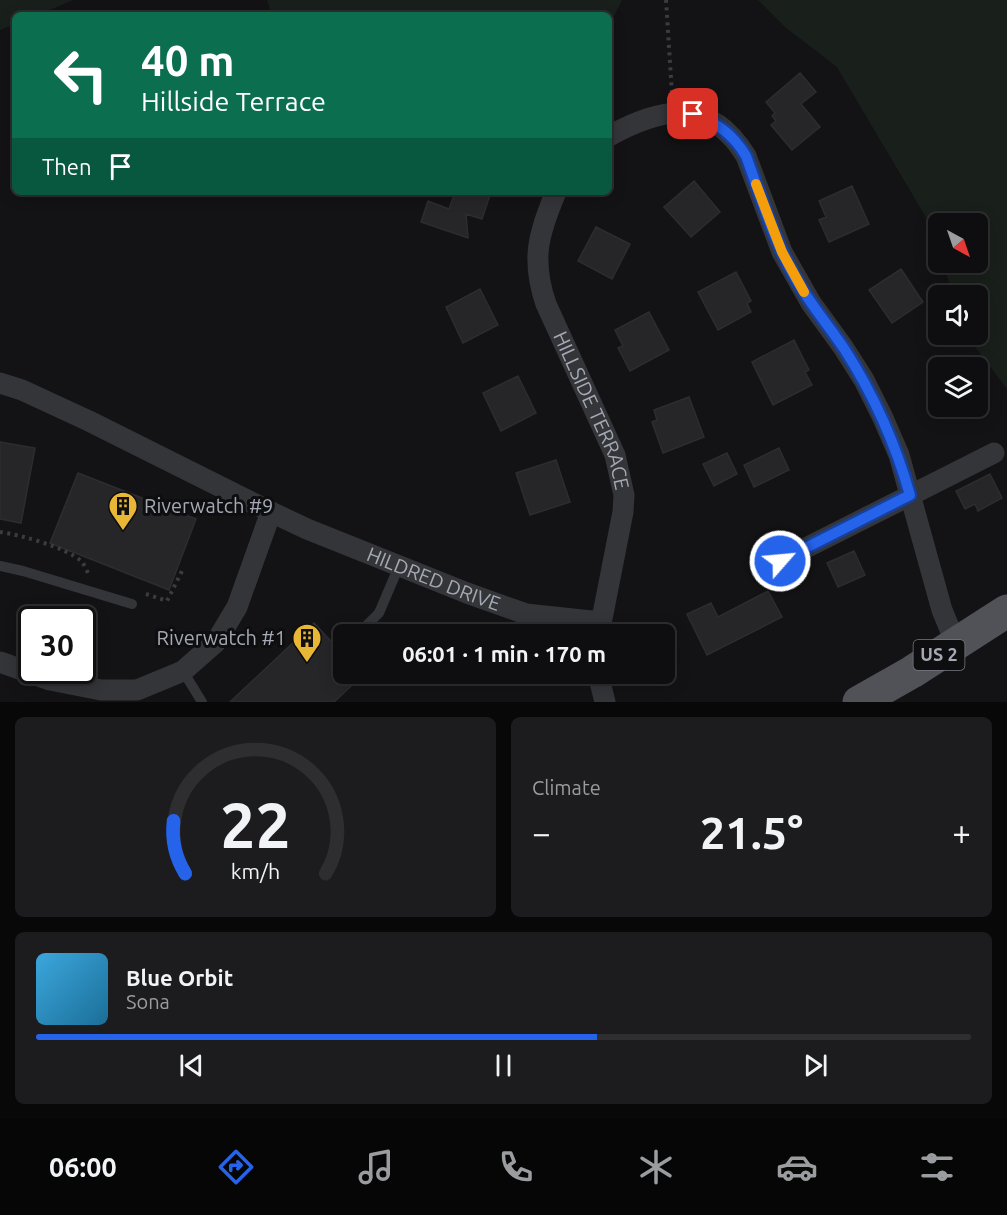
<!DOCTYPE html>
<html lang="en">
<head>
<meta charset="utf-8">
<style>
  :root { --surface:#0e0e10; --page:#1c1c1e; --text:#f1f3f6; --muted:#9b9c9f; --line:#2e2e30; --accent:#2563eb }
  body { margin:0; font-family:Ubuntu,sans-serif; background:var(--page); color:var(--text); height:100vh; display:flex; flex-direction:column; font-size:22px; white-space:nowrap }
  * { box-sizing:border-box; margin:0 }
  p { font-size:20px; color:var(--muted) }
  .icon { flex:none; width:33px; height:33px; fill:none; stroke:currentColor; stroke-width:2; stroke-linecap:round; stroke-linejoin:round }
  .map { position:relative; height:702px; overflow:hidden }
  .details { display:flex; flex-direction:column; gap:15px; padding:15px; background:#080809; flex:1 }
  .details>* { flex:none }
  .hud { position:absolute; left:12px; top:12px; width:600px; height:183px; border-radius:9px; box-shadow:0 3px 15px #0003,0 0 0 2px var(--line); background:#0b6e4f; color:#fff; overflow:hidden }
  .needle { width:39px; rotate:140deg }
  .tools { position:absolute; left:928px; top:213px; display:grid; gap:12px }
  .tools a { display:grid; place-items:center; width:60px; height:60px; border-radius:9px; background:var(--surface); box-shadow:0 3px 15px #0003,0 0 0 2px var(--line); font-size:30px }
  .speed { position:absolute; left:18px; top:606px; display:flex; gap:12px; font-size:30px; font-weight:700; text-align:center }
  .speed>* { display:grid; place-content:center; width:78px; height:78px; border-radius:50%; background:var(--surface); box-shadow:0 3px 15px #0003,0 0 0 2px var(--line); line-height:1 }
  .speed .limit { border:3px solid #111; border-radius:9px; background:#fff; color:#111 }
  .pin { position:absolute; display:grid; place-items:center; width:51px; height:51px; color:#fff; margin:-26px; border-radius:12px; box-shadow:0 3px 9px #0006 }
  .me { position:absolute; width:66px; margin:-33px; rotate:63deg; stroke-linejoin:round; filter:drop-shadow(0 0 4px #0008) }
  .turn { display:flex; align-items:center; gap:21px; height:126px; padding:0 30px; font-size:27px }
  .turn .icon { width:78px; height:78px; stroke-width:2.5 }
  .turn b { display:block; font-size:42px; line-height:51px }
  .then { display:flex; align-items:center; height:57px; padding:0 30px; background:#0003; gap:12px; font-size:22px }
  .big { font-size:45px; font-weight:600; line-height:1.1 }
  .details .widget { flex:1; display:flex; flex-direction:column; justify-content:center; gap:9px; min-width:0; padding:0 21px; border-radius:9px; background:var(--page) }
  .details .dial { align-items:center; gap:0 }
  .dial svg { height:156px; overflow:visible; fill:none; stroke:var(--line); stroke-width:7; stroke-linecap:round; text-anchor:middle }
  .dial text { fill:var(--text); stroke:none }
  .song { display:flex; align-items:center; gap:18px }
  .cover { width:72px; height:72px; border-radius:9px; background:linear-gradient(135deg,hsl(200 70% 55%),hsl(200 70% 35%)) }
  .played { height:6px; border-radius:3px; background:linear-gradient(90deg,var(--accent) 60%,var(--line) 60%) }
  .keys { display:flex; justify-content:space-around; direction:ltr }
  .heat { display:flex; justify-content:space-between; align-items:center; font-size:33px; direction:ltr }
  .details .tiles { flex:1; display:grid; gap:15px; grid-template-columns:1fr 1fr }
  .widget:last-child { grid-column:span 2 }
  .trip { position:absolute; left:333px; top:624px; width:342px; height:60px; border-radius:9px; background:var(--surface); box-shadow:0 3px 15px #0003,0 0 0 2px var(--line); font-weight:600; line-height:60px; text-align:center }
  .tab-bar { display:flex; height:96px; justify-content:space-around; align-items:center; background:#060606; color:var(--muted) }
  .tab-bar .icon { width:42px; height:42px }
  .tab-bar .current { color:var(--accent) }
  .tab-bar b { font-size:27px; color:var(--text) }
  .map>svg:first-child { display:block }
  .green { fill:#191f1b }
  .building { fill:#262629; stroke:#2d2d31; stroke-width:1.5 }
  .lines { fill:none; stroke-linecap:round; stroke-linejoin:round }
  .path { stroke:#3a3c40; stroke-width:4; stroke-dasharray:3 4.5; stroke-linecap:butt }
  .lane { stroke:#343539; stroke-width:10 }
  .street { stroke:#343539; stroke-width:21 }
  .primary { stroke:#505258; stroke-width:33 }
  .route-casing { stroke:#184099; stroke-width:15 }
  .route { stroke:#2563eb; stroke-width:10 }
  .slow { stroke:#f59e0b; stroke-width:10 }
  .labels { text-anchor:middle; stroke-width:6; stroke-linejoin:round; paint-order:stroke }
  .shield { fill:#0e0e10; stroke:#787a83; stroke-width:1.5 }
  .shield-label { font-size:18px; font-weight:bold; fill:#a5a9b4 }
  .street-label { font-size:20px; fill:#a5a9b4; stroke:#0e0e10 }
  .poi-label { font-size:20px; fill:#a5a9b4; stroke:#0e0e10; text-anchor:start }
</style>
</head>
<body>
<div class="map">
<svg width="1007" height="702" viewBox="0 0 1007 702">
  <rect width="100%" height="100%" fill="#131315"/>
  <!-- green -->
  <path class="green" d="M0,0H73L38,15H15V24L0,30Z
    M267,0H622L609,26V15H272Z
    M758,0H1007V389L966,335L978,334V296L953,295L943,263L978,262V224H939V251L931,226L837,67L785,27Z"/>
  <!-- building -->
  <path class="building" d="M800,73L816,92L801,104L820,127L792,150L771,125L776,121L772,116L775,113L766,102Z
    M694,181L720,212L691,237L664,207Z
    M852,186L869,224L829,242L819,220L826,217L819,201Z
    M455,192H491L482,219L466,214L468,238L421,222L428,201L449,209Z
    M596,227L630,244L612,279L578,261Z
    M901,269L923,302L892,323L869,290Z
    M736,272L751,301L747,303L751,312L718,330L698,292Z
    M480,289L498,325L463,343L446,307Z
    M649,312L669,350L630,371L618,348L623,346L615,330Z
    M794,340L809,370L805,372L812,385L773,405L752,362Z
    M518,376L536,413L501,431L483,393Z
    M689,397L704,437L663,453L652,422L657,420L654,410Z
    M0,442L35,448L21,523L0,519Z
    M779,448L789,470L754,487L744,465Z
    M727,453L737,474L714,486L703,464Z
    M556,460L570,502L530,515L516,473Z
    M78,473L196,519L169,590L50,543Z
    M990,474L1002,498L978,511L975,504L965,509L956,491Z
    M854,551L865,575L838,587L827,563Z
    M768,591L782,617L707,655L687,614L711,603L718,617Z
    M314,623L344,655V674H364L334,702H230Z"/>
  <g class="lines">
    <!-- path -->
    <path class="path" d="M666,0L672,94
      M0,532C21,535 65,547 81,561C84,564 86,569 88,573
      M146,594L167,601L183,569"/>
    <!-- lane -->
    <path class="lane" d="M0,566L23,571L132,604
      M358,634L379,613L399,566
      M183,671L202,702"/>
    <!-- street -->
    <g class="street">
      <path d="M609,136C661,107 710,97 746,156L782,252L811,303L843,347L864,380L883,418L899,455L942,610L956,644"/>
      <path id="s1" d="M556,192C538,234 531,260 546,304L615,455L624,495L623,512L599,634"/>
      <path d="M0,383L22,390L89,421L271,512L237,607L216,642L183,671L137,690H101L50,680L0,662"/>
      <path id="s2" d="M271,512L307,529L467,593L526,614L601,622"/>
      <path d="M780,561L994,453"/>
      <path d="M598,674L605,702"/>
    </g>
    <!-- primary -->
    <path class="primary" d="M859,702L912,672L1007,611"/>
  </g>
  <g class="lines">
    <!-- route casing -->
    <g class="route-casing">
      <path id="route" d="M693,114C717,123 733,134 746,156C761,197 774,241 796,279C810,304 829,326 845,350C875,397 895,442 910,495L780,561"/>
    </g>
    <!-- route -->
    <use href="#route" class="route"/>
    <!-- slow -->
    <path class="slow" d="M756,184L782,252L804,292"/>
  </g>
  <!-- icons -->
  <defs>
    <g id="building-pin" transform="scale(1.5)"><path d="M0 17L-7.5 6A9.5 9.5 0 1 1 7.5 6Z" fill="#e9b736" stroke="#0e0e10"/><path d="M-4-6H4V6H1V3H-1V6H-4ZM-2.5-4.3h1.7v1.8h-1.7ZM.8-4.3h1.7v1.8H.8ZM-2.5-1h1.7V.8h-1.7ZM.8-1h1.7V.8H.8Z" fill="#111"/></g>
  </defs>
  <g fill-rule="evenodd">
    <use href="#building-pin" x="123" y="506"/>
    <use href="#building-pin" x="307" y="638"/>
  </g>
  <g class="labels">
    <!-- shield labels -->
    <rect class="shield" x="913.5" y="640" width="51" height="30" rx="4.5"/>
    <g class="shield-label">
      <text x="939" y="661">US 2</text>
    </g>
    <!-- street labels -->
    <g class="street-label">
      <text dy="7" stroke="none"><textPath href="#s1" startOffset="232">HILLSIDE TERRACE</textPath></text>
      <text dy="7" stroke="none"><textPath href="#s2" startOffset="176">HILDRED DRIVE</textPath></text>
    </g>
    <!-- poi labels -->
    <g class="poi-label">
      <text x="144" y="513">Riverwatch #9</text>
      <text x="286" y="645" text-anchor="end">Riverwatch #1</text>
    </g>
  </g>
</svg>
<div class="tools">
<a><svg class="needle" viewBox="-14 -14 28 28"><path d="M0-13l5 13h-10z" fill="#e53935"/><path d="M0 13l5-13h-10z" fill="#9b9c9f"/></svg></a>
<a><svg class="icon" aria-label="sound" viewBox="0 0 24 24"><path d="M4 9h4l5-4v14l-5-4H4zM17 9q2 3 0 6"/></svg></a>
<a><svg class="icon" aria-label="layers" viewBox="0 0 24 24"><path d="M12 4l9 5-9 5-9-5zM3 14l9 5 9-5"/></svg></a>
</div>
<div class="speed"><div class="limit">30</div></div>
<div class="pin" style="left:693px;top:114px;background:#d93025"><svg class="icon" aria-label="arrive" viewBox="0 0 24 24"><path d="M6 21V4h12l-3 4 3 4H6"/></svg></div>
<svg class="me" style="left:780px;top:561px" viewBox="-20 -20 40 40"><circle r="17" fill="#2563eb" stroke="#fff" stroke-width="3"/><path d="M0-11L8 9 0 5-8 9z" fill="#fff"/></svg>
<div class="trip">06:01 · 1 min · 170 m</div>
<div class="hud">
<div class="turn"><svg class="icon" aria-label="left" viewBox="0 0 24 24"><path d="M17 20v-9H6M10 6l-5 5 5 5"/></svg><div><b>40 m</b>Hillside Terrace</div></div>
<div class="then">Then<svg class="icon" aria-label="arrive" viewBox="0 0 24 24"><path d="M6 21V4h12l-3 4 3 4H6"/></svg></div>
</div>
</div>
<section class="details">
<div class="tiles">
<div class="widget dial"><svg viewBox="0 0 100 80">
<path d="M14 69A42 42 0 1 1 86 69"/>
<path d="M14 69A42 42 0 0 1 8 42" stroke="#2563eb"/>
<text x="50" y="56" font-size="32" font-weight="700">22</text>
<text x="50" y="72" font-size="11">km/h</text>
</svg></div>
<div class="widget"><p>Climate</p>
<div class="heat"><a>−</a><b class="big">21.5°</b><a>+</a></div>
</div>
<div class="widget">
<div class="song"><i class="cover"></i><div><b>Blue Orbit</b><p>Sona</p></div></div>
<div class="played"></div>
<div class="keys"><svg class="icon" aria-label="previous" viewBox="0 0 24 24"><path d="M18 5L8 12l10 7zM5 5v14"/></svg><svg class="icon" aria-label="pause" viewBox="0 0 24 24"><path d="M8 5v14M16 5v14"/></svg><svg class="icon" aria-label="next" viewBox="0 0 24 24"><path d="M6 5l10 7-10 7zM19 5v14"/></svg></div>
</div>
</div>
</section>
<nav class="tab-bar">
<b>06:00</b>
<svg class="icon current" aria-label="directions" viewBox="0 0 24 24"><path d="M12 3l9 9-9 9-9-9zM9 14v-3h6M13 9l2 2-2 2"/></svg>
<svg class="icon" aria-label="music" viewBox="0 0 24 24"><path d="M9 18V5l10-2v13"/><circle cx="6" cy="18" r="3"/><circle cx="16" cy="16" r="3"/></svg>
<svg class="icon" aria-label="phone" viewBox="0 0 24 24"><path d="M5 4h4l2 5-3 2q2 4 5 5l2-3 5 2v4C11 20 4 13 5 4z"/></svg>
<svg class="icon" aria-label="climate" viewBox="0 0 24 24"><path d="M12 3v18M4 7l16 10M4 17L20 7"/></svg>
<svg class="icon" aria-label="car" viewBox="0 0 24 24"><path d="M5 17H2v-5l4-1 3-4h7l3 4 3 1v5h-3M9 17h6M6 11h13"/><circle cx="7" cy="17" r="2"/><circle cx="17" cy="17" r="2"/></svg>
<svg class="icon" aria-label="filters" viewBox="0 0 24 24"><path d="M4 7h16M4 17h16"/><circle cx="9" cy="7" r="2"/><circle cx="15" cy="17" r="2"/></svg>
</nav>
</body>
</html>
